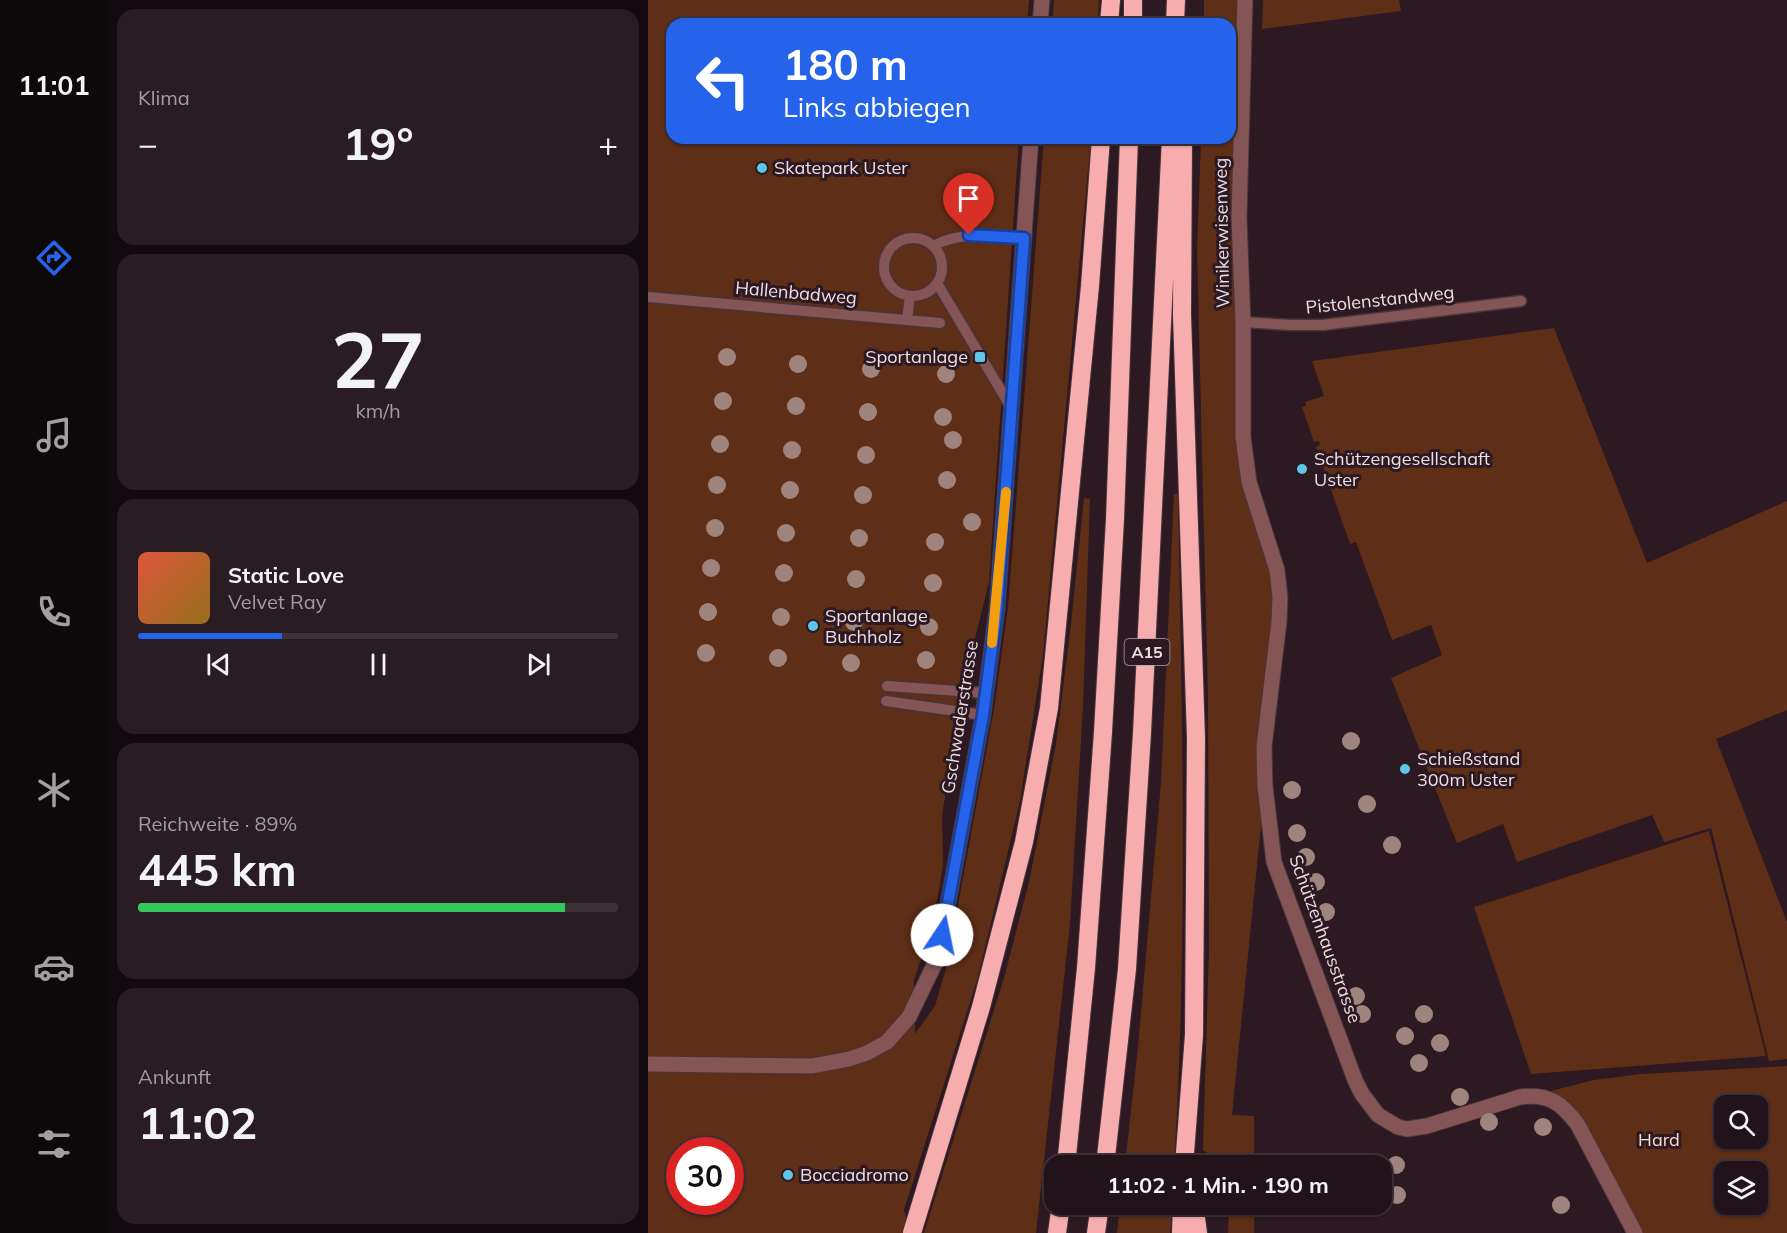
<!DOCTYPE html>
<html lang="de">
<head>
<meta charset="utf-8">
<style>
  :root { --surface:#211319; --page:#291c22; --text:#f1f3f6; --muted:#a29ea2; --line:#3e3238; --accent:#2563eb }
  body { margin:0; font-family:Mulish,sans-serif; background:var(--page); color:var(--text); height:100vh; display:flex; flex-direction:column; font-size:22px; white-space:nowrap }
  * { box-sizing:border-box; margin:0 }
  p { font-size:20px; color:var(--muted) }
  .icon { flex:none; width:33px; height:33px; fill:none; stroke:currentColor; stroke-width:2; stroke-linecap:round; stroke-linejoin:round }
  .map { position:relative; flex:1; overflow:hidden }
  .sheet { display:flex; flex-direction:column; gap:9px; padding:9px; background:#120a0e; width:540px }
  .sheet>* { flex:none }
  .hud { position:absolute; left:18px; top:18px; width:570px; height:126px; border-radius:18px; box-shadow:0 2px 4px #0004,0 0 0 2px var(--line); background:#2563eb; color:#fff; overflow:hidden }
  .controls { position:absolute; left:1066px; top:1095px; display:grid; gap:12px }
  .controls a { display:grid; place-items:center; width:54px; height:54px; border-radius:12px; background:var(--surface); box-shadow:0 2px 4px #0004,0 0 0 2px var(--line); font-size:30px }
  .speed { position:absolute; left:18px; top:1137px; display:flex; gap:12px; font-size:30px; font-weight:700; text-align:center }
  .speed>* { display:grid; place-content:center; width:78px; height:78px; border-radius:50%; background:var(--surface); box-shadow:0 2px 4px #0004,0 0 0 2px var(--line); line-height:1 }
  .speed .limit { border:9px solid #d22; background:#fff; color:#111 }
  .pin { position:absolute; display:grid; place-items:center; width:51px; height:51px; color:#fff; margin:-62px -26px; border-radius:50% 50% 50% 0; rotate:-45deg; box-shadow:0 0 6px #0007 }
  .pin .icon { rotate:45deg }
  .me { position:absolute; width:66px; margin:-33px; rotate:11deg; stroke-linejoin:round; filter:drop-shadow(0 0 4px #0008) }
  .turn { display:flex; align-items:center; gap:21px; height:126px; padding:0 18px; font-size:27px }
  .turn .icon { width:78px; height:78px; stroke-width:2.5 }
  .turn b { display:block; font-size:42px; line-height:51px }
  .big { font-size:45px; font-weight:700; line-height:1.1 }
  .sheet .widget { flex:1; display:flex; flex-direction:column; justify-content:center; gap:9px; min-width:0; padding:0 21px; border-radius:18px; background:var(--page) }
  .sheet .dial { align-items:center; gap:0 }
  .dial b { font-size:78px; line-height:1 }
  .song { display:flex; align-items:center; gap:18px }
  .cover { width:72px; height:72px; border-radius:9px; background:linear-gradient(135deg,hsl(10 70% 55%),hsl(40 70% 35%)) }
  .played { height:6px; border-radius:3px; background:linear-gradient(90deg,var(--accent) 30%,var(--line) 30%) }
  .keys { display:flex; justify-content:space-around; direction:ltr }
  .heat { display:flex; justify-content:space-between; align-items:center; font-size:33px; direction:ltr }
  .charge { height:9px; border-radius:4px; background:linear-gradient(90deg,#34c759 89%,var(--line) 0) }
  .trip { position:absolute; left:396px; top:1155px; width:348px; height:60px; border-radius:18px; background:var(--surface); box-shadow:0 2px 4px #0004,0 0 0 2px var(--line); font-weight:700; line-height:60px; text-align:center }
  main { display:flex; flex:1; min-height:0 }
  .tab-bar { display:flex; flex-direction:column; width:108px; justify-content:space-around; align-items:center; background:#0d080a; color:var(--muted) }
  .tab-bar .icon { width:42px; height:42px }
  .tab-bar .current { color:var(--accent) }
  .tab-bar b { font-size:27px; color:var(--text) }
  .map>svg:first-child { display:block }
  .green { fill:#5f2e16; fill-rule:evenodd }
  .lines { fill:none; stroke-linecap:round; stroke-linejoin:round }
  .service-casing { stroke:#47353c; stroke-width:13 }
  .minor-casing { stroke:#47353c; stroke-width:17 }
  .motorway-casing { stroke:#47353c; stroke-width:20 }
  .service { stroke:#855455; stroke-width:10 }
  .minor { stroke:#855455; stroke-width:15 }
  .motorway { stroke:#f7adad; stroke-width:18 }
  .tree { fill:#9f837d }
  .route-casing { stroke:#184099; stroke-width:15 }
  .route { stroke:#2563eb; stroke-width:10 }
  .slow { stroke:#f59e0b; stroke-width:10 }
  .poi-dot { fill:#5dc7e8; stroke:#2c1921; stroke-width:2 }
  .labels { text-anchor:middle; stroke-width:6; stroke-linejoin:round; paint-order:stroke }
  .shield { fill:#2c1921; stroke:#b3a4aa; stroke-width:1.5 }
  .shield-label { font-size:16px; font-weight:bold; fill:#eddfe4 }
  .poi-label { font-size:18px; fill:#eddfe4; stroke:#2c1921; text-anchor:start }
  .street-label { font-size:18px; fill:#eddfe4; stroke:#2c1921 }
  .park-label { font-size:18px; fill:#fdd9c8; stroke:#2c1921 }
</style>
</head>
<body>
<main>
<nav class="tab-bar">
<b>11:01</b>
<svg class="icon current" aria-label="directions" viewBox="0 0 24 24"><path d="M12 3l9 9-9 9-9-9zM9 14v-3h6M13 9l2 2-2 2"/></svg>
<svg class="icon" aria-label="music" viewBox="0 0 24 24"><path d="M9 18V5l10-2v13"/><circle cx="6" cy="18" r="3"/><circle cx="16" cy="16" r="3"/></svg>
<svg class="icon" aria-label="phone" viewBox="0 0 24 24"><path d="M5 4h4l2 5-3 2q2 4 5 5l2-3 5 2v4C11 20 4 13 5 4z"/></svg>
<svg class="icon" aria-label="climate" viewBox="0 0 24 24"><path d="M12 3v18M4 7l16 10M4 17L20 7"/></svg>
<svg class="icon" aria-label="car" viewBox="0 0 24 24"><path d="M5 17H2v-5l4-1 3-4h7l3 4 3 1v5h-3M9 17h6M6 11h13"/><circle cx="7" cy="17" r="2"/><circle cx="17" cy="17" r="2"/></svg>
<svg class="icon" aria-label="filters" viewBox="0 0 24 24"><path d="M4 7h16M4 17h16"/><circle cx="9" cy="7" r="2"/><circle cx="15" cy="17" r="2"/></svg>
</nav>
<section class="sheet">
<div class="widget"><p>Klima</p>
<div class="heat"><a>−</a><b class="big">19°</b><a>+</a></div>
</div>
<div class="widget dial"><b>27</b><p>km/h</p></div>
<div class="widget">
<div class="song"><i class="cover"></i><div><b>Static Love</b><p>Velvet Ray</p></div></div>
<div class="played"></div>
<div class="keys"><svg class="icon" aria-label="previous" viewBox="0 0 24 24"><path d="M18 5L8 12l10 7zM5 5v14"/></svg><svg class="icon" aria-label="pause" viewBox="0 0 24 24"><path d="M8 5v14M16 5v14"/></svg><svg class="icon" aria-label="next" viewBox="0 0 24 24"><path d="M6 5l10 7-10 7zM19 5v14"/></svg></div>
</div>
<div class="widget"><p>Reichweite · 89%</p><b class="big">445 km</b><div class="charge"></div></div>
<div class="widget"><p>Ankunft</p><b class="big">11:02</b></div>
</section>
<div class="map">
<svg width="1139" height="1233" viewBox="0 0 1139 1233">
  <rect width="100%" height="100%" fill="#2c1921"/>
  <!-- green -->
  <path class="green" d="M0,0H381L379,24H24V138H371L341,582L319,671L307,738L294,815L295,864L290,896L278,944L266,980L267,1034L287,1006L299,965L346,709L360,607L396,138H443L395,655L372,801L330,977L256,1210L259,1221L255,1233H0ZM32,1150H82V1202H32Z
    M406,0H451L450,24H404Z
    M556,0H597L595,437L629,570L617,786L584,1115L606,1116V1165H577L555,1150L561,949L560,696L549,250L553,138H582V24H556Z
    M615,0H751L753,11L614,29Z
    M906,328L999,563L1139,501V710L1068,739L1139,922V1059L1121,1061L1063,828L1016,842L1004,815L869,862L855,824L809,843L743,678L794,655L783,625L744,640L708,542L702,544L668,447L672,445L671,441L666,442L654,407L658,406L657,402L676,396L664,361Z
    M526,494H530C534,718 540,942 526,1165H477L490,1047L513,782Z
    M436,498L442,499L435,706L422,924L388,1233H276L356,978L381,882L408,744L423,624Z
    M1061,831L1118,1056L883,1074L826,907Z
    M1139,1066V1233H987L930,1125L887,1095L946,1080L993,1074ZM1077,1106H1110V1138H1077ZM1077,1172H1110V1204H1077Z
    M472,1205H524L522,1233H469Z
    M581,1205H606V1233H580Z"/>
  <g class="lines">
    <!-- service casing -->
    <g class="service-casing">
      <path id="service" d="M236 267a29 29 0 1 1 58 0a29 29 0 1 1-58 0Z
        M285,246C313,230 345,237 376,239
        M289,283L364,409
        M0,297L292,323
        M259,320L262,296
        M595,322L642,325H675L873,301
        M239,686L338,693
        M238,701L335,715"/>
    </g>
    <!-- minor casing -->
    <g class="minor-casing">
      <path id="minor" d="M597,0L591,218L595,322V437L601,482L629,570L632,597L631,622L616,747L617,786L626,862L707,1080L714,1094L730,1115L750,1127L759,1129L779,1126L872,1097C900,1093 914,1103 930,1125L987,1233
        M392,24L394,0
        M0,1064L164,1066L201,1059L219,1053L239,1042L261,1017L290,957L335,715L349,609L383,138"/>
    </g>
    <!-- motorway casing -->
    <g class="motorway-casing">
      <path id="motorway" d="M461,24L463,0
        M485,24V0
        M527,24L528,0
        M535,138L534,315L548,738L546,1035L536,1166
        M418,1166L438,968L455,732L467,519L481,138
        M457,1166L479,969L494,733L523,138
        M546,1204L550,1233
        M264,1233L333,1007L376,842L401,708L442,286L453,138
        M409,1233L413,1204
        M448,1233L452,1204
        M533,1233L534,1204"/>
    </g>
    <!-- service -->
    <use href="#service" class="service"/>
    <!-- minor -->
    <use href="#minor" class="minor"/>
    <!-- motorway -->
    <use href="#motorway" class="motorway"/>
  </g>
  <!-- trees -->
  <g class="tree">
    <circle cx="79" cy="357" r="9"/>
    <circle cx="150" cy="364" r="9"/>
    <circle cx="223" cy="369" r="9"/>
    <circle cx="298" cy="374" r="9"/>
    <circle cx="75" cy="401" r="9"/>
    <circle cx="148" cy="406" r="9"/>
    <circle cx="220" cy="412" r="9"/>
    <circle cx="295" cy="417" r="9"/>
    <circle cx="305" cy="440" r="9"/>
    <circle cx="72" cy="444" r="9"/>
    <circle cx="144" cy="450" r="9"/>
    <circle cx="218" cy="455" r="9"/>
    <circle cx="299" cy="480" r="9"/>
    <circle cx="69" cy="485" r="9"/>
    <circle cx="142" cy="490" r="9"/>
    <circle cx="215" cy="495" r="9"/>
    <circle cx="324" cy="522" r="9"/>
    <circle cx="67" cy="528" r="9"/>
    <circle cx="138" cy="533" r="9"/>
    <circle cx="211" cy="538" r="9"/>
    <circle cx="287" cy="542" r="9"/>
    <circle cx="63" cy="568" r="9"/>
    <circle cx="136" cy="573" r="9"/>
    <circle cx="208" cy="579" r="9"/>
    <circle cx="285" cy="583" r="9"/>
    <circle cx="60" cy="612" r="9"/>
    <circle cx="133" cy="617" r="9"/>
    <circle cx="206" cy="622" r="9"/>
    <circle cx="281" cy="627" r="9"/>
    <circle cx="58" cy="653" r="9"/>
    <circle cx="130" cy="658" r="9"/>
    <circle cx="278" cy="660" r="9"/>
    <circle cx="203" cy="663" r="9"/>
    <circle cx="703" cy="741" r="9"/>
    <circle cx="644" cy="790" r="9"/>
    <circle cx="719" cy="804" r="9"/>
    <circle cx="649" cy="833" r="9"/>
    <circle cx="744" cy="845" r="9"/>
    <circle cx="658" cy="857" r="9"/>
    <circle cx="668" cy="882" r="9"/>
    <circle cx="678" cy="912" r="9"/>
    <circle cx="708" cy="996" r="9"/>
    <circle cx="714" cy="1014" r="9"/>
    <circle cx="776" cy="1014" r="9"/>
    <circle cx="757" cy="1036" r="9"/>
    <circle cx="792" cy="1043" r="9"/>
    <circle cx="771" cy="1063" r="9"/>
    <circle cx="812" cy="1097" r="9"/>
    <circle cx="841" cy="1122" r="9"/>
    <circle cx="895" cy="1127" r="9"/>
    <circle cx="748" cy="1165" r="9"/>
    <circle cx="749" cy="1195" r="9"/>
    <circle cx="913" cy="1205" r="9"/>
  </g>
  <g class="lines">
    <!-- route casing -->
    <g class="route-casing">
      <path id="route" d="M294,935L335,715L349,609L376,238L321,235"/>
    </g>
    <!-- route -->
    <use href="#route" class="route"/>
    <!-- slow -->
    <path class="slow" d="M344,643L358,492"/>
  </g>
  <!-- markers -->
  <g class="poi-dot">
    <circle cx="114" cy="168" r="6"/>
    <rect x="326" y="351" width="12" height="12" rx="3"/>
    <circle cx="654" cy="469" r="6"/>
    <circle cx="165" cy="626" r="6"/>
    <circle cx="757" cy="769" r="6"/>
    <circle cx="140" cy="1175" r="6"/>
  </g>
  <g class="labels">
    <!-- shield labels -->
    <rect class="shield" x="476.5" y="639" width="45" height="26" rx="4.5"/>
    <g class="shield-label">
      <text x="499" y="658">A15</text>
    </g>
    <!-- poi labels -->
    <g class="poi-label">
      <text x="126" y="174">Skatepark Uster</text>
      <text x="320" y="363" text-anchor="end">Sportanlage</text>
      <text x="666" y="465">Schützengesellschaft<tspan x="666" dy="21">Uster</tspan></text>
      <text x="177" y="622">Sportanlage<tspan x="177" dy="21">Buchholz</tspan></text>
      <text x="769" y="765">Schießstand<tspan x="769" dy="21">300m Uster</tspan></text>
      <text x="152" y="1181">Bocciadromo</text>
    </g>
    <!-- street labels -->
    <g class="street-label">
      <text transform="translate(574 233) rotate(-91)" y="6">Winikerwisenweg</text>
      <text transform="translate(148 293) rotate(5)" y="6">Hallenbadweg</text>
      <text transform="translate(732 300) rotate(-6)" y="6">Pistolenstandweg</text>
      <text transform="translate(312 717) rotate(-81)" y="6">Gschwaderstrasse</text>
      <text transform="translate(677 939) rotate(70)" y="6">Schützenhausstrasse</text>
    </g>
    <!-- park labels -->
    <g class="park-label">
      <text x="1011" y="1146">Hard</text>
    </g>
  </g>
</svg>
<div class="controls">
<a><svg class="icon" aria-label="search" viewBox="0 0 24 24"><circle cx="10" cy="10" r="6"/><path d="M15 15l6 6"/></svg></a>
<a><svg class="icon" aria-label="layers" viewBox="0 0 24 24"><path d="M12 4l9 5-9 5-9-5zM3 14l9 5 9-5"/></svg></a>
</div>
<div class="speed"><div class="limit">30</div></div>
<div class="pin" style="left:321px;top:235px;background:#d93025"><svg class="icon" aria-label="arrive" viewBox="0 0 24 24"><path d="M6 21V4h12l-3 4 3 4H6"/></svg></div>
<svg class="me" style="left:294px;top:935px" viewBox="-20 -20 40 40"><circle r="19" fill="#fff"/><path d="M0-13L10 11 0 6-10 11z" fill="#2563eb"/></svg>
<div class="trip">11:02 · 1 Min. · 190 m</div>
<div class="hud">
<div class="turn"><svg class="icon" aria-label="left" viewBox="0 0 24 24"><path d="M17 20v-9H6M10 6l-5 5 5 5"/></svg><div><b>180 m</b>Links abbiegen</div></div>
</div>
</div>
</main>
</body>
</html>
